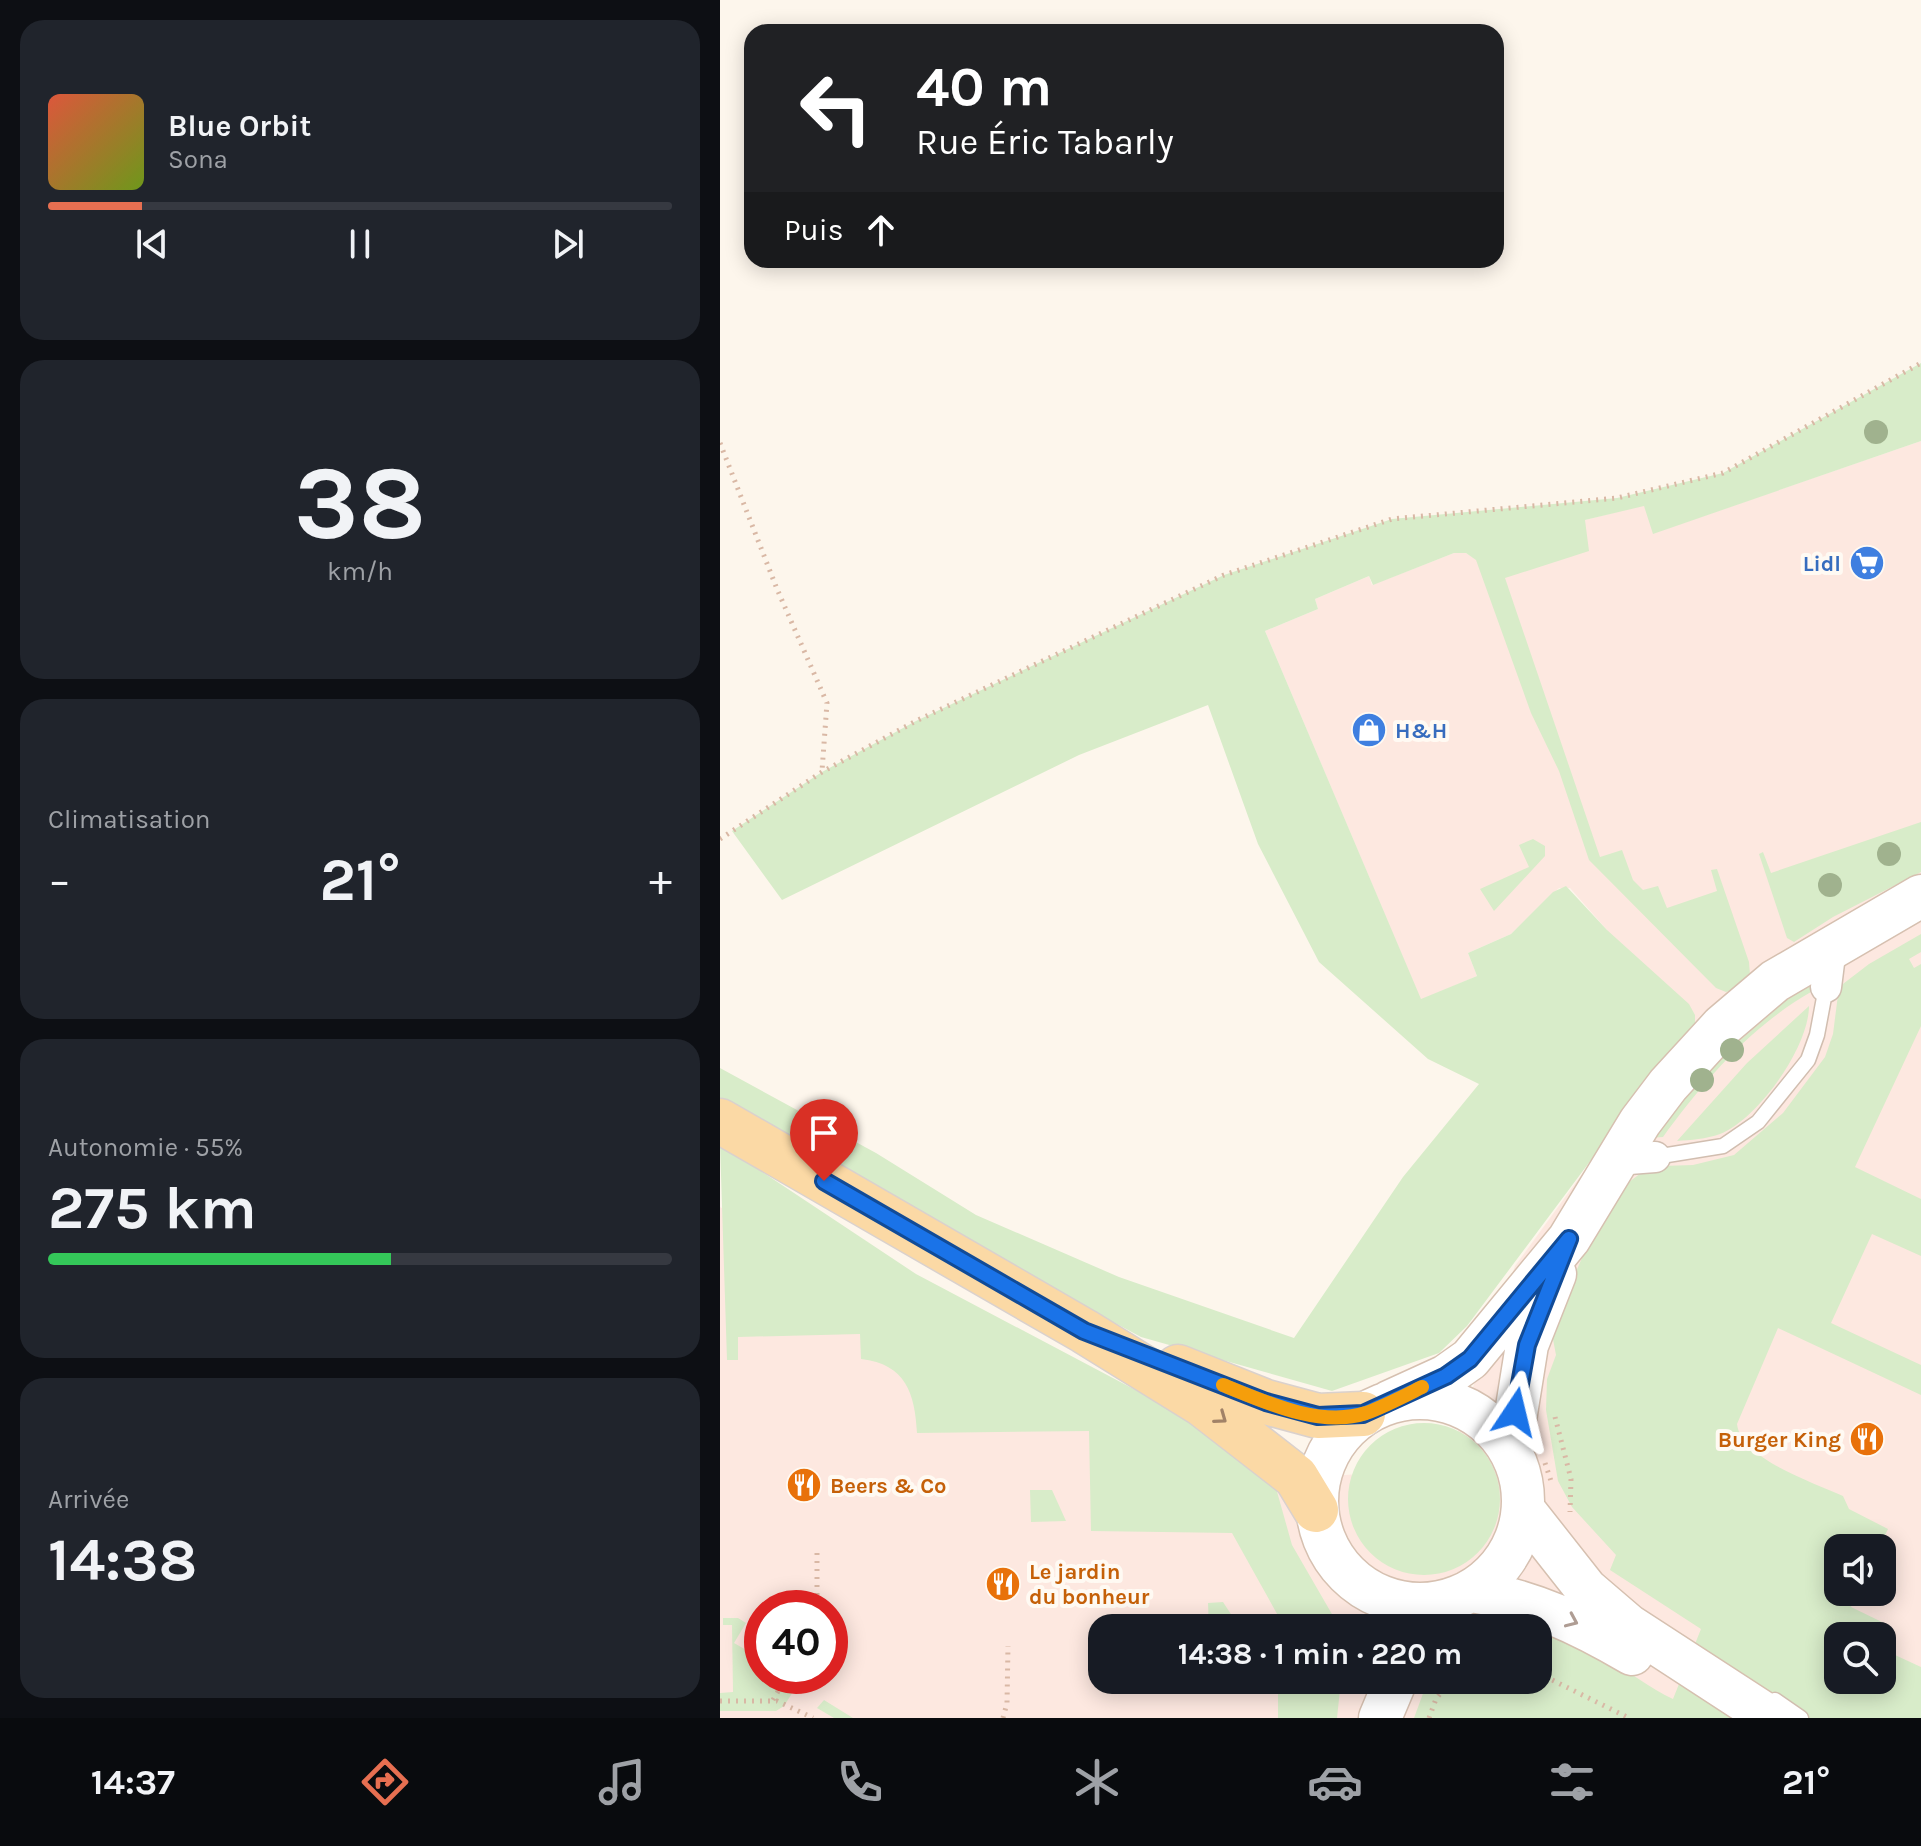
<!DOCTYPE html>
<html lang="fr">
<head>
<meta charset="utf-8">
<style>
  :root { --surface:#171b24; --page:#20242c; --text:#f1f3f6; --muted:#9ea1a6; --line:#363941; --accent:#e76f51 }
  body { margin:0; font-family:Karla,sans-serif; background:var(--page); color:var(--text); height:100vh; display:flex; flex-direction:column; font-size:30px; white-space:nowrap }
  * { box-sizing:border-box; margin:0 }
  p { font-size:26px; color:var(--muted) }
  .icon { flex:none; width:44px; height:44px; fill:none; stroke:currentColor; stroke-width:2; stroke-linecap:round; stroke-linejoin:round }
  .map { position:relative; flex:1; overflow:hidden }
  .panel { display:flex; flex-direction:column; gap:20px; padding:20px; background:#0d0f14; width:720px }
  .panel>* { flex:none }
  .top-card { position:absolute; left:24px; top:24px; width:760px; height:244px; border-radius:24px; box-shadow:0 4px 20px #0003; background:#202124; color:#fff; overflow:hidden }
  .buttons { position:absolute; left:1104px; top:1534px; display:grid; gap:16px }
  .buttons a { display:grid; place-items:center; width:72px; height:72px; border-radius:16px; background:var(--surface); box-shadow:0 4px 20px #0003; font-size:40px }
  .speed { position:absolute; left:24px; top:1590px; display:flex; gap:16px; font-size:40px; font-weight:700; text-align:center }
  .speed>* { display:grid; place-content:center; width:104px; height:104px; border-radius:50%; background:var(--surface); box-shadow:0 4px 20px #0003; line-height:1 }
  .speed .limit { border:12px solid #d22; background:#fff; color:#111 }
  .pin { position:absolute; display:grid; place-items:center; width:68px; height:68px; color:#fff; margin:-82px -34px; border-radius:50% 50% 50% 0; rotate:-45deg; box-shadow:0 0 8px #0007 }
  .pin .icon { rotate:45deg }
  .me { position:absolute; width:88px; margin:-44px; rotate:10deg; stroke-linejoin:round; filter:drop-shadow(0 0 6px #0008) }
  .turn { display:flex; align-items:center; gap:28px; height:168px; padding:0 40px; font-size:36px }
  .turn .icon { width:104px; height:104px; stroke-width:2.5 }
  .turn b { display:block; font-size:56px; line-height:68px }
  .then { display:flex; align-items:center; height:76px; padding:0 40px; background:#0003; gap:16px; font-size:30px }
  .big { font-size:60px; font-weight:700; line-height:1.1 }
  .panel .card { flex:1; display:flex; flex-direction:column; justify-content:center; gap:12px; min-width:0; padding:0 28px; border-radius:24px; background:var(--page) }
  .panel .dial { align-items:center; gap:0 }
  .dial b { font-size:104px; line-height:1 }
  .song { display:flex; align-items:center; gap:24px }
  .cover { width:96px; height:96px; border-radius:12px; background:linear-gradient(135deg,hsl(10 70% 55%),hsl(80 70% 35%)) }
  .played { height:8px; border-radius:4px; background:linear-gradient(90deg,var(--accent) 15%,var(--line) 15%) }
  .keys { display:flex; justify-content:space-around; direction:ltr }
  .heat { display:flex; justify-content:space-between; align-items:center; font-size:44px; direction:ltr }
  .charge { height:12px; border-radius:6px; background:linear-gradient(90deg,#34c759 55%,var(--line) 0) }
  .trip { position:absolute; left:368px; top:1614px; width:464px; height:80px; border-radius:24px; background:var(--surface); box-shadow:0 4px 20px #0003; font-weight:700; line-height:80px; text-align:center }
  .tabs { display:flex; height:128px; justify-content:space-around; align-items:center; background:#090b0e; color:var(--muted) }
  .tabs .icon { width:56px; height:56px }
  .tabs .selected { color:var(--accent) }
  .tabs b { font-size:36px; color:var(--text) }
  main { display:flex; flex:1; min-height:0 }
  .map>svg:first-child { display:block }
  .commercial { fill:#fde8e0; fill-rule:evenodd }
  .green { fill:#d8ecc9 }
  .lines { fill:none; stroke-linecap:round; stroke-linejoin:round }
  .lane-casing { stroke:#d1beb0; stroke-width:17 }
  .street-casing { stroke:#d1beb0; stroke-width:33 }
  .secondary-casing { stroke:#d6c0b0; stroke-width:45 }
  .primary-casing { stroke:#dad1cd; stroke-width:47 }
  .path { stroke:#d9b8a5; stroke-width:5; stroke-dasharray:2 6; stroke-linecap:butt }
  .lane { stroke:#fff; stroke-width:14 }
  .street { stroke:#fff; stroke-width:30 }
  .secondary { stroke:#fff; stroke-width:42 }
  .primary { stroke:#fbd9a5; stroke-width:44 }
  .tree { fill:#a0b28e }
  .oneway { stroke:#a18267 }
  .oneway2 { stroke:#af9d94 }
  .route-casing { stroke:#114b97; stroke-width:20 }
  .route { stroke:#1a73e8; stroke-width:14 }
  .slow { stroke:#f59e0b; stroke-width:14 }
  .labels { text-anchor:middle; stroke-width:8; stroke-linejoin:round; paint-order:stroke }
  .shop-label { font-size:22px; font-weight:bold; fill:#366cbe; stroke:#fffaf3; text-anchor:end }
  .food-label { font-size:22px; font-weight:bold; fill:#c56008; stroke:#fffaf3; text-anchor:start }
</style>
</head>
<body>
<main>
<section class="panel">
<div class="card">
<div class="song"><i class="cover"></i><div><b>Blue Orbit</b><p>Sona</p></div></div>
<div class="played"></div>
<div class="keys"><svg class="icon" aria-label="previous" viewBox="0 0 24 24"><path d="M18 5L8 12l10 7zM5 5v14"/></svg><svg class="icon" aria-label="pause" viewBox="0 0 24 24"><path d="M8 5v14M16 5v14"/></svg><svg class="icon" aria-label="next" viewBox="0 0 24 24"><path d="M6 5l10 7-10 7zM19 5v14"/></svg></div>
</div>
<div class="card dial"><b>38</b><p>km/h</p></div>
<div class="card"><p>Climatisation</p>
<div class="heat"><a>−</a><b class="big">21°</b><a>+</a></div>
</div>
<div class="card"><p>Autonomie · 55%</p><b class="big">275 km</b><div class="charge"></div></div>
<div class="card"><p>Arrivée</p><b class="big">14:38</b></div>
</section>
<div class="map">
<svg width="1201" height="1718" viewBox="0 0 1201 1718">
  <rect width="100%" height="100%" fill="#fdf6ec"/>
  <!-- commercial -->
  <path class="commercial" d="M1201,441V1718H0V1207L484,1485L725,1468L795,1266L918,1097L887,930L850,888H839L791,934L748,953L757,976L701,1000L545,631L598,609L595,599L649,576L652,585L734,553H746L785,577L809,569L865,520L924,505L934,533ZM1118,1548H1162V1592H1118ZM42,1608H110V1676H42ZM382,1628H818V1680H382ZM1118,1636H1162V1680H1118Z"/>
  <!-- green -->
  <path class="green" d="M1201,363V441L933,534L924,506L865,520L869,551L785,578L880,857L902,850L913,880L923,890L938,886L947,908L997,891L991,870L997,869L1029,962L1030,975L1022,987L1006,992L996,988L869,860L839,771L811,713L756,560L746,553H734L653,585L649,576L595,599L598,609L545,631L701,999L757,976L748,953L791,934L833,892L846,886L887,930L969,1004L975,1015V1028L918,1097L747,1326L719,1353L612,1391L421,1337L237,1238L0,1101V1068L156,1153L256,1215L399,1277L574,1338L683,1177L759,1084L708,1059L599,962L538,844L488,705L359,755L62,900L12,831L102,772L196,721L504,575L672,519L897,498L1003,473Z
    M1201,822V872L1113,917L1074,942L1067,938L1039,854L1043,852L1051,873Z
    M813,839L825,846V856L774,911L760,889L809,867L799,845Z
    M1201,934V952L1189,959L1194,968L1201,964V1026L1135,1167L1201,1199V1256L1152,1234L1111,1323L1201,1365V1395L1058,1328L1017,1424C1021,1459 1093,1482 1123,1496L1129,1509L1168,1529L1159,1548H1118V1592H1137L1131,1607L1164,1623L1158,1636H1118V1680H1162V1649L1201,1667V1718H694L708,1680H818V1628H769C831,1604 901,1674 953,1699L981,1629L890,1570L896,1555L852,1507L838,1481L826,1410L827,1379L836,1355L832,1334L839,1310L881,1215L901,1188L921,1173L942,1166L973,1165L1014,1155L1063,1113L1105,1057L1113,1034L1119,987L1149,964Z
    M1091,979V992C1031,1026 983,1082 943,1137L930,1138L988,1068Z
    M1089,1006C1089,1047 1038,1119 1000,1134C986,1139 971,1140 957,1141L1027,1063Z
    M0,1144L196,1274L476,1422L556,1488L572,1545L620,1628H561V1621L512,1533L371,1531L369,1431L197,1433C195,1394 186,1364 141,1359L140,1334L18,1337V1360H7Z
    M628 1499a76 76 0 1 1 152 0a76 76 0 1 1-152 0Z
    M332,1490L346,1521L311,1522L310,1490Z
    M503,1602L520,1628H489L488,1603Z
    M3,1618H18L26,1623L14,1643L42,1659V1676H83L64,1706L56,1711H0V1693L13,1692L12,1625H3Z
    M558,1680H621L617,1718H558Z
    M104,1700L133,1718H114L97,1708Z"/>
  <g class="lines">
    <!-- lane casing -->
    <g class="lane-casing">
      <path id="lane" d="M935,1157L1003,1146L1038,1122L1088,1060L1097,1035L1106,987
        M723,1628L743,1597
        M1055,1700L1081,1718"/>
    </g>
    <!-- street casing -->
    <g class="street-casing">
      <path id="street" d="M1106,987L1111,947
        M896,1160L935,1157"/>
    </g>
    <!-- secondary casing -->
    <g class="secondary-casing">
      <path id="secondary" d="M597 1501a103 103 0 1 1 206 0a103 103 0 1 1-206 0Z
        M669,1402L726,1376L750,1359L849,1239L920,1122L948,1085L1002,1026L1055,981L1201,896
        M790,1451L807,1345L835,1274
        M803,1509L866,1589L908,1625L1051,1718
        M751,1591C811,1600 861,1624 912,1654
        M660,1718L676,1680"/>
    </g>
    <!-- primary casing -->
    <g class="primary-casing">
      <path id="primary" d="M0,1121L364,1331L482,1404L576,1477L596,1510
        M458,1367L546,1402L598,1416L643,1414"/>
    </g>
    <!-- path -->
    <path class="path" d="M0,443L57,589L107,703L102,771
      M0,839L102,772L196,721L504,575L672,519L897,498L1003,473L1201,363
      M835,1417L851,1479L850,1512
      M825,1463L832,1484
      M97,1553V1608
      M818,1673L909,1718
      M53,1700L67,1676
      M0,1701H57L93,1718
      M283,1718L287,1703L288,1646
      M709,1718L716,1699L731,1680"/>
    <!-- lane -->
    <use href="#lane" class="lane"/>
    <!-- street -->
    <use href="#street" class="street"/>
    <!-- secondary -->
    <use href="#secondary" class="secondary"/>
    <!-- primary -->
    <use href="#primary" class="primary"/>
  </g>
  <!-- trees -->
  <g class="tree">
    <circle cx="1156" cy="432" r="12"/>
    <circle cx="1169" cy="854" r="12"/>
    <circle cx="1110" cy="885" r="12"/>
    <circle cx="1012" cy="1050" r="12"/>
    <circle cx="982" cy="1080" r="12"/>
  </g>
  <!-- one-way arrows -->
  <defs><path id="oneway-chevron" d="M-2-3.5L2.5 0L-2 3.5" fill="none" stroke-width="1.6" stroke-linecap="round" stroke-linejoin="round" transform="scale(2)"/></defs>
  <use class="oneway" href="#oneway-chevron" transform="translate(501 1418) rotate(36)"/>
  <use class="oneway2" href="#oneway-chevron" transform="translate(852 1621) rotate(24)"/>
  <g class="lines">
    <!-- route casing -->
    <g class="route-casing">
      <path id="route" d="M104,1181L364,1331L546,1402L598,1416L643,1414L726,1376L750,1359L849,1239L807,1345L795,1412"/>
    </g>
    <!-- route -->
    <use href="#route" class="route"/>
    <!-- slow -->
    <path class="slow" d="M503,1385C545,1402 600,1428 646,1413C665,1406 684,1396 702,1387"/>
  </g>
  <!-- icons -->
  <defs>
    <g id="supermarket-disc" transform="scale(1.8)"><circle r="9.5" fill="#3f7fe0" stroke="#fffaf3"/><path d="M-6-5.5h2.5l.6 2H6L4.5 2H-2.5L-4.4-4H-6ZM-1.5 3.2a1.3 1.3 0 1 0 .1 0ZM3 3.2a1.3 1.3 0 1 0 .1 0Z" fill="#fff"/></g>
    <g id="shop-disc" transform="scale(1.8)"><circle r="9.5" fill="#3f7fe0" stroke="#fffaf3"/><path d="M-5-2.5h2.3a2.7 3.5 0 0 1 5.4 0H5L5.5 6h-11ZM-1.5-2.5h3a1.5 2.3 0 0 0-3 0Z" fill="#fff"/></g>
    <g id="restaurant-disc" transform="scale(1.8)"><circle r="9.5" fill="#e8710a" stroke="#fffaf3"/><path d="M-5-6h1v4h1v-4h1v4h1v-4h1v5L-1.5 .5V6h-2V.5L-5-1ZM5-6V6H3V1.5H1.5Q1.5-4 5-6Z" fill="#fff"/></g>
  </defs>
  <g fill-rule="evenodd">
    <use href="#supermarket-disc" x="1147" y="563"/>
    <use href="#shop-disc" x="649" y="730"/>
    <use href="#restaurant-disc" x="1147" y="1439"/>
    <use href="#restaurant-disc" x="84" y="1485"/>
    <use href="#restaurant-disc" x="283" y="1584"/>
  </g>
  <g class="labels">
    <!-- shop labels -->
    <g class="shop-label">
      <text x="1121" y="571">Lidl</text>
      <text x="675" y="738" text-anchor="start">H&amp;H</text>
    </g>
    <!-- food labels -->
    <g class="food-label">
      <text x="1121" y="1447" text-anchor="end">Burger King</text>
      <text x="110" y="1493">Beers &amp; Co</text>
      <text x="309" y="1579">Le jardin<tspan x="309" dy="25">du bonheur</tspan></text>
    </g>
  </g>
</svg>
<div class="buttons">
<a><svg class="icon" aria-label="sound" viewBox="0 0 24 24"><path d="M4 9h4l5-4v14l-5-4H4zM17 9q2 3 0 6"/></svg></a>
<a><svg class="icon" aria-label="search" viewBox="0 0 24 24"><circle cx="10" cy="10" r="6"/><path d="M15 15l6 6"/></svg></a>
</div>
<div class="speed"><div class="limit">40</div></div>
<div class="pin" style="left:104px;top:1181px;background:#d93025"><svg class="icon" aria-label="arrive" viewBox="0 0 24 24"><path d="M6 21V4h12l-3 4 3 4H6"/></svg></div>
<svg class="me" style="left:795px;top:1412px" viewBox="-20 -20 40 40"><path d="M0-17L14 15 0 8-14 15z" fill="#1a73e8" stroke="#fff" stroke-width="4"/></svg>
<div class="trip">14:38 · 1 min · 220 m</div>
<div class="top-card">
<div class="turn"><svg class="icon" aria-label="left" viewBox="0 0 24 24"><path d="M17 20v-9H6M10 6l-5 5 5 5"/></svg><div><b>40 m</b>Rue Éric Tabarly</div></div>
<div class="then">Puis<svg class="icon" aria-label="ahead" viewBox="0 0 24 24"><path d="M12 20V5M6 11l6-6 6 6"/></svg></div>
</div>
</div>
</main>
<nav class="tabs">
<b>14:37</b>
<svg class="icon selected" aria-label="directions" viewBox="0 0 24 24"><path d="M12 3l9 9-9 9-9-9zM9 14v-3h6M13 9l2 2-2 2"/></svg>
<svg class="icon" aria-label="music" viewBox="0 0 24 24"><path d="M9 18V5l10-2v13"/><circle cx="6" cy="18" r="3"/><circle cx="16" cy="16" r="3"/></svg>
<svg class="icon" aria-label="phone" viewBox="0 0 24 24"><path d="M5 4h4l2 5-3 2q2 4 5 5l2-3 5 2v4C11 20 4 13 5 4z"/></svg>
<svg class="icon" aria-label="climate" viewBox="0 0 24 24"><path d="M12 3v18M4 7l16 10M4 17L20 7"/></svg>
<svg class="icon" aria-label="car" viewBox="0 0 24 24"><path d="M5 17H2v-5l4-1 3-4h7l3 4 3 1v5h-3M9 17h6M6 11h13"/><circle cx="7" cy="17" r="2"/><circle cx="17" cy="17" r="2"/></svg>
<svg class="icon" aria-label="filters" viewBox="0 0 24 24"><path d="M4 7h16M4 17h16"/><circle cx="9" cy="7" r="2"/><circle cx="15" cy="17" r="2"/></svg>
<b>21°</b>
</nav>
</body>
</html>
